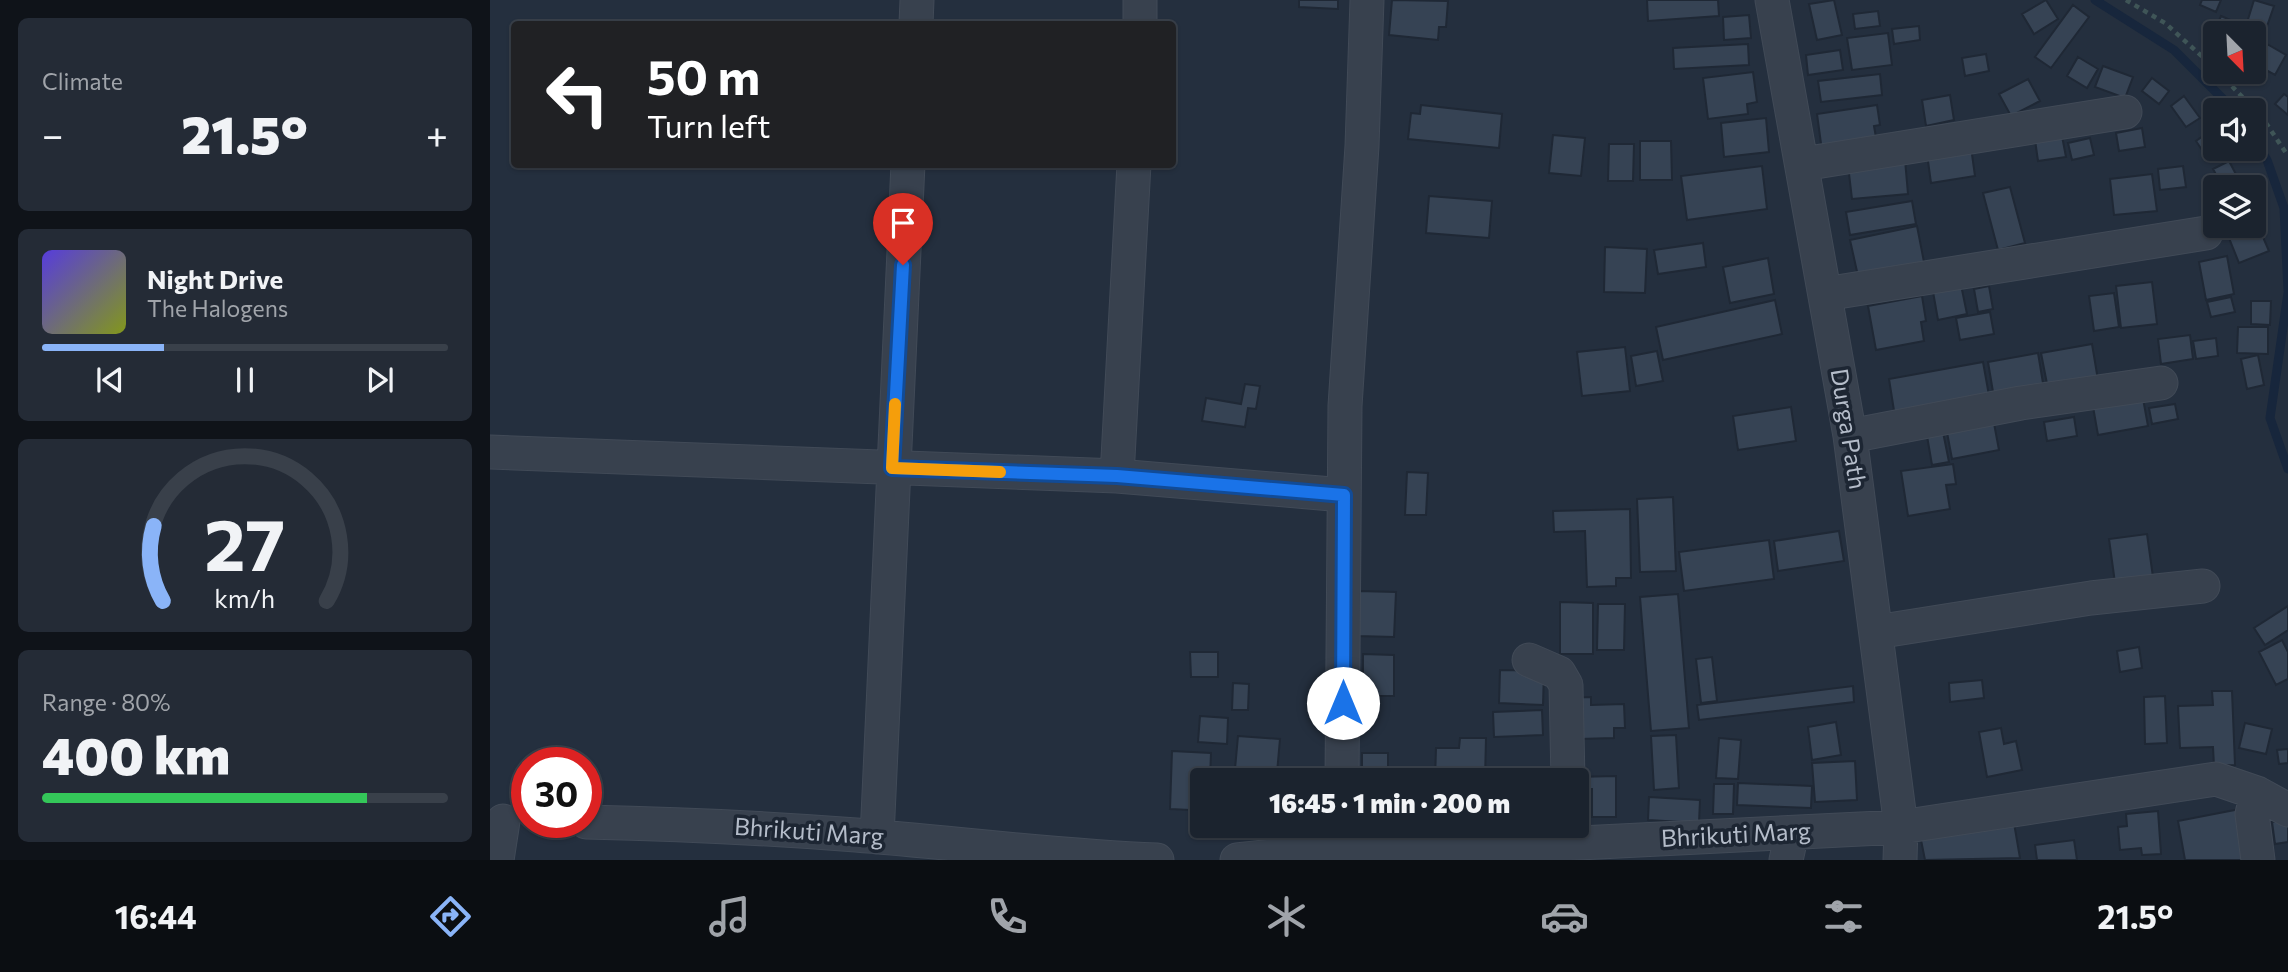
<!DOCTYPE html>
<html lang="en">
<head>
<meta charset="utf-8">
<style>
  :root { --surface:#1b232e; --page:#242b36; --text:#f1f3f6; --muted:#a0a4aa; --line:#39404a; --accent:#8ab4f8 }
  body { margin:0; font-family:Commissioner,sans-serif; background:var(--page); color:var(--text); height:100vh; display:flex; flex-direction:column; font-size:26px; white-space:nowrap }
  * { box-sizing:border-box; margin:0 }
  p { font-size:23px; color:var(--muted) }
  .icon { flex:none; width:38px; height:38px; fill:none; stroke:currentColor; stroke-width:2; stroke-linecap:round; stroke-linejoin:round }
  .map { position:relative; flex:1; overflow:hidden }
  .panel { display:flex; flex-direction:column; gap:18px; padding:18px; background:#0f1319; width:490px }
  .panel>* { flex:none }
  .top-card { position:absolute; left:21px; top:21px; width:665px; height:147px; border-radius:7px; box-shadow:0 2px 5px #0004,0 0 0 2px var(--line); background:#202124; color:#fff; overflow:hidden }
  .needle { width:46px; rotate:156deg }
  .buttons { position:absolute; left:1713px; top:21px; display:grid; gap:14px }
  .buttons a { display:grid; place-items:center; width:63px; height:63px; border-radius:7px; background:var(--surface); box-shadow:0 2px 5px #0004,0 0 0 2px var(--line); font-size:35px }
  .speed { position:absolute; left:21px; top:747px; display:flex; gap:14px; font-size:35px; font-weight:700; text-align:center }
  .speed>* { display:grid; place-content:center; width:91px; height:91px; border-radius:50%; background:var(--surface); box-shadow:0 2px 5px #0004,0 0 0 2px var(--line); line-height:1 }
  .speed .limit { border:10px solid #d22; background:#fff; color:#111 }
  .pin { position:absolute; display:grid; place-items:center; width:60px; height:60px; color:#fff; margin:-72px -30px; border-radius:50% 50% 50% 0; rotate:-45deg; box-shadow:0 0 7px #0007 }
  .pin .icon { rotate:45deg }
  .me { position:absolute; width:77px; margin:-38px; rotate:0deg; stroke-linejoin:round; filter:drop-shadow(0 0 5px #0008) }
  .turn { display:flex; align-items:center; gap:24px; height:147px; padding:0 21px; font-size:32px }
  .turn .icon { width:91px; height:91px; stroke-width:2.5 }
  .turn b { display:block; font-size:49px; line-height:60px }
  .big { font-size:52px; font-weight:800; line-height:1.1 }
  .panel .card { flex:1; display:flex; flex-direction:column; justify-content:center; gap:10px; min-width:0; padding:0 24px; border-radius:10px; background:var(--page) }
  .panel .dial { align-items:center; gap:0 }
  .dial svg { height:182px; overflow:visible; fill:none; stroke:var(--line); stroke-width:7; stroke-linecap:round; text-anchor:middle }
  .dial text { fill:var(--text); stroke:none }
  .song { display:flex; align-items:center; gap:21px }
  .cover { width:84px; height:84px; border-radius:10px; background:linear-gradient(135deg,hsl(250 70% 55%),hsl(70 70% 35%)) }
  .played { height:7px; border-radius:4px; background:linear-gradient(90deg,var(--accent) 30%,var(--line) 30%) }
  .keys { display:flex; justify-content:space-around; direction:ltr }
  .heat { display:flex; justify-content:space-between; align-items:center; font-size:38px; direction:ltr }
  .charge { height:10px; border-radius:5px; background:linear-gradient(90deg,#34c759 80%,var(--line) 0) }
  .trip { position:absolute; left:700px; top:768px; width:399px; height:70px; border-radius:7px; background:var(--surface); box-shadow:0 2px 5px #0004,0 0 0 2px var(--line); font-weight:800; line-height:70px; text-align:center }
  .menu { display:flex; height:112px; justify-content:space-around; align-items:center; background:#0b0e12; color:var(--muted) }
  .menu .icon { width:49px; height:49px }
  .menu .on { color:var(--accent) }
  .menu b { font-size:32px; color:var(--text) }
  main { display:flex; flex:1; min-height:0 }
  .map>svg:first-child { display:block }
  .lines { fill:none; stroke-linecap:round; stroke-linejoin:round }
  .stream { stroke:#17263c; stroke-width:9 }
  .building { fill:#364354; stroke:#1f2835; stroke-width:2 }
  .minor-casing { stroke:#414a57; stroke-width:35 }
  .path { stroke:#3f5557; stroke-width:4.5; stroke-dasharray:5 5; stroke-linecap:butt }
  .minor { stroke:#38414e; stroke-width:33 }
  .route-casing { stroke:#114b97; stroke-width:18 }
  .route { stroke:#1a73e8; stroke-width:12 }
  .slow { stroke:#f59e0b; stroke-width:12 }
  .labels { text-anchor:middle; stroke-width:7; stroke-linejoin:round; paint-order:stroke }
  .street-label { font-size:24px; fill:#b4bcc9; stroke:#1d2633 }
</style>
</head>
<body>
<main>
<section class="panel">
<div class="card"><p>Climate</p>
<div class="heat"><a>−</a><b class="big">21.5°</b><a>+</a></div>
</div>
<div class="card">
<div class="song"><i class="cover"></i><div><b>Night Drive</b><p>The Halogens</p></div></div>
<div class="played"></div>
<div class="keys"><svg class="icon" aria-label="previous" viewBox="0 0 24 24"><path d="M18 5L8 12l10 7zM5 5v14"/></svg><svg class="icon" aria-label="pause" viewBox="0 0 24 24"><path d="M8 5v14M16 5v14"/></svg><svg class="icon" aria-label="next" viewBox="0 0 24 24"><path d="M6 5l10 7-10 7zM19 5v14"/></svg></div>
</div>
<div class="card dial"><svg viewBox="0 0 100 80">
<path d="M14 69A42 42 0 1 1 86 69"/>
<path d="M14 69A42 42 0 0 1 10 36" stroke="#8ab4f8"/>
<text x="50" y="56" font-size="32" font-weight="700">27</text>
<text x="50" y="72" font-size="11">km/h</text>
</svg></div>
<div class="card"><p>Range · 80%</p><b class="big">400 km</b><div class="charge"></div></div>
</section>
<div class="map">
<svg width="1798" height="860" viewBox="0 0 1798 860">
  <rect width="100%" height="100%" fill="#242f3e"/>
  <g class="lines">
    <!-- stream -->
    <path class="stream" d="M1605,0L1684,50L1744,110
      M1764,139L1777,160L1794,208L1798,290
      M1798,293L1780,418L1798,469"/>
  </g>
  <!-- building -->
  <path class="building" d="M809,0H848V9L809,7Z
    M902,0L958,1L956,27H949L948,40L899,35Z
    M1157,0H1228L1229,16L1158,21Z
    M1344,0L1352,35L1327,40L1319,4Z
    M1556,0L1568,19L1544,34L1532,14Z
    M1712,0H1731L1726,12L1710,5Z
    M1764,0L1784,6L1774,35L1755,29Z
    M1583,5L1599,17L1561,68L1545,57Z
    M1388,11L1390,26L1365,29L1363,14Z
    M1259,15L1261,38L1234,40L1233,17Z
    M1731,16L1752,25L1748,33H1726V43L1720,41Z
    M1429,26L1430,40L1404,44L1402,29Z
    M1398,33L1402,65L1362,70L1357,38Z
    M1258,44L1259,65L1184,69L1183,48Z
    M1777,44L1796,55L1785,75L1765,64Z
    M1350,50L1353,70L1318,75L1316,55Z
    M1496,54L1499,71L1475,76L1472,58Z
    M1588,57L1608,69L1597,88L1577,76Z
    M1613,66L1643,77L1635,98L1605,87Z
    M1263,72L1267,102L1257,104L1258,114L1218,119L1213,78Z
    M1390,74L1392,95L1331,102L1328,81Z
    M1662,78L1679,91L1669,104L1652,91Z
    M1538,79L1550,101L1521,116L1509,94Z
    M1794,94L1798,97V115L1785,104Z
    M1460,95L1464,120L1436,126L1432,100Z
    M1694,96L1710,118L1696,127L1681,106Z
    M931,105L1012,114L1009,148L918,139L921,113L930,114Z
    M1387,105L1390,125L1384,126L1387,143L1332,151L1327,114Z
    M1276,118L1279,152L1234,157L1231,123Z
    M1652,128L1655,147L1629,151L1626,133Z
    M1720,131L1726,139V149L1739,150L1720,162L1706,141Z
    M1063,135L1095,138L1091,176L1059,173Z
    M1572,136L1576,157L1548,161L1545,140Z
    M1600,138L1604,155L1582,160L1578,143Z
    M1150,141H1181L1182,180H1150Z
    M1119,144H1144L1143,181H1118Z
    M1481,147L1485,176L1441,183L1437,154Z
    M1415,160L1418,194L1362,199L1358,165Z
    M1739,161L1750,182L1733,187L1723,169Z
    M1272,166L1277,209L1197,220L1191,176Z
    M1693,166L1696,187L1670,190L1668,169Z
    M1662,174L1667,211L1624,215L1620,179Z
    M1520,187L1535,243L1508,250L1493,193Z
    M939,196L1002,201L999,238L936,233Z
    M1422,201L1426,224L1360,235L1356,212Z
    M1766,221L1779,251L1749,263L1737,233L1754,226H1764Z
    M1427,226L1434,262L1368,276L1360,240Z
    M1213,243L1216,267L1168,274L1164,250Z
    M1115,247L1157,249L1155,293L1114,292Z
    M1737,256L1744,294L1716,300L1709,262Z
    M1278,258L1284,294L1240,303L1233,267Z
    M1470,280L1477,314L1448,320L1442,286Z
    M1662,282L1667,324L1631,328L1626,286Z
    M1499,286L1503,309L1488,312L1484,289Z
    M1624,293L1629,327L1604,331L1599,296Z
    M1432,296L1436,321L1431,322L1434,341L1386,350L1378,306Z
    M1741,297L1745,312L1721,317L1717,302Z
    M1285,300L1292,334L1173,360L1166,327Z
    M1761,301H1781L1780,325L1761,324Z
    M1500,312L1504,334L1470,340L1466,318Z
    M1748,327H1778V354L1747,353Z
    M1700,335L1703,359L1671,364L1668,339Z
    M1726,338L1728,356L1706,359L1703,341Z
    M1602,344L1608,380L1558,389L1551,353Z
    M1135,347L1140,391L1092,396L1087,352Z
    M1167,351L1173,381L1146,386L1141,356Z
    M1548,353L1554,389L1504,398L1498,362Z
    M1768,355L1774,385L1757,389L1751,359Z
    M1493,362L1500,401L1405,417L1399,379Z
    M755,384L770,386L766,409L758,408L755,427L712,421L716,398L751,404Z
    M1652,393L1658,426L1608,435L1602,401Z
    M1685,404L1688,419L1662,424L1659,408Z
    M1301,407L1306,441L1248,450L1243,416Z
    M1584,417L1587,436L1557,441L1554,422Z
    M1503,418L1509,450L1462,459L1456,427Z
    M1452,427L1459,462L1442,465L1436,430Z
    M1463,464L1466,484L1456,485L1460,509L1418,516L1411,471Z
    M917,472L938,473L936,515H915Z
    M1183,497L1186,571L1150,572L1147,499Z
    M1140,509L1141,578H1126V586L1097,587L1095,531L1064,532L1063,511Z
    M1349,531L1354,561L1288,571L1284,541Z
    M1657,534L1663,577L1625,583L1619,539Z
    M1279,540L1284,579L1194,591L1189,552Z
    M868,591L906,592L904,637L867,636Z
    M1188,594L1199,728L1161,731L1150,597Z
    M1070,602L1103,603V654H1070Z
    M1108,604H1135L1134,650H1107Z
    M1798,606V630L1775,645L1764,628Z
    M1792,640L1798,652V679L1786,685L1769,652Z
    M1649,647L1652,668L1630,672L1627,651Z
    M700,652H728V677H701Z
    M873,654L904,655V696H873Z
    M1222,657L1227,701L1211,703L1206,659Z
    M1010,670L1054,671L1053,705L1009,703Z
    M1492,680L1494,698L1460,702L1459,683Z
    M743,683L759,684L758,710H742Z
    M1363,686L1364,702L1209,720L1207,705Z
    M1722,691H1742L1745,765L1724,766L1723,747L1690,748L1688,706L1723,705Z
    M1675,696L1677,743L1655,744L1654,697Z
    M1101,697V705L1134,704L1135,728H1124V738L1089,739L1077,698Z
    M1052,710L1053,735L1004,737L1003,712Z
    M710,716L738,718L737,744L708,742Z
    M1346,722L1351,755L1322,760L1318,727Z
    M1755,723L1782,729L1776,754L1749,748Z
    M1511,728L1514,744L1526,741L1532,770L1497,777L1489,732Z
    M1186,735L1189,788L1164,790L1161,736Z
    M748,736L790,739L787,773L745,769Z
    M970,738H996L995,780H945L946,748H969Z
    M1229,738L1251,740L1248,779L1226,778Z
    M1798,749V763L1789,764L1787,750Z
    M682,751L721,753L720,780H712V797L701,796L700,810L680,809Z
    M872,753H898V780H872Z
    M1365,761L1367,800L1325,802L1322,763Z
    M747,773L809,774V780H747Z
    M1126,776V817H1102V789H1087L1084,777Z
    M1248,783L1322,786L1321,808L1247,805Z
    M1224,784H1244L1243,814H1223Z
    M1159,797L1210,800L1209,823L1158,820Z
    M1750,809L1755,860H1695L1688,821Z
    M1668,811L1671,854L1652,855L1651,848L1630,850L1628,827L1637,826L1636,814Z
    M1798,819V842L1785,844L1782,822Z
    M1524,823L1530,858L1435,860L1431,840Z
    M1584,840L1587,860H1547L1545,845Z"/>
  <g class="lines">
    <!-- minor casing -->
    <g class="minor-casing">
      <path id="minor" d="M1282,0L1360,436L1411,827L1410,860
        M426,24L427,0
        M650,24V0
        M1313,164L1635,112
        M1335,294L1716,233
        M1360,436L1531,403L1671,383
        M0,452L627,476L854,495
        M627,476L644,164
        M1386,632L1601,598L1713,586
        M1039,660L1069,673L1076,685L1078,780
        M852,780L855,406L872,146L877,0
        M1767,793L1762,814L1768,860
        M96,822C186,824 276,828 366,835C467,843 566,856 667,860
        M387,837L418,164
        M7,860L13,821
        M747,860L852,848L1009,847L1411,827L1726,779L1767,793L1798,810
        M1296,860L1302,833"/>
    </g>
    <!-- path -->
    <path class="path" d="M1636,0L1675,23L1726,69
      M1728,72L1772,117L1798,156"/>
    <!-- minor -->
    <use href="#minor" class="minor"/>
  </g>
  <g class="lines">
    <!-- route casing -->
    <g class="route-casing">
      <path id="route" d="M413,265L402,468L627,476L854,495L853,703"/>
    </g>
    <!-- route -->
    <use href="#route" class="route"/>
    <!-- slow -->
    <path class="slow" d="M405,404L402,468L510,472"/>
  </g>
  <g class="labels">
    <!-- street labels -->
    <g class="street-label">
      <text transform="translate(1358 429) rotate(81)" y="8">Durga Path</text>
      <text transform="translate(319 832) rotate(4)" y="8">Bhrikuti Marg</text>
      <text transform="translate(1246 835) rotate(-3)" y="8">Bhrikuti Marg</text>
    </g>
  </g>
</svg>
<div class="buttons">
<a><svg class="needle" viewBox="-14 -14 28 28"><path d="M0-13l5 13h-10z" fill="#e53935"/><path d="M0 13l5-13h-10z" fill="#a0a4aa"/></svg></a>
<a><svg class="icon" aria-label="sound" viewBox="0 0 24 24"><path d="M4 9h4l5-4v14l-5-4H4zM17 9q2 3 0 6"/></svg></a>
<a><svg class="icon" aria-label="layers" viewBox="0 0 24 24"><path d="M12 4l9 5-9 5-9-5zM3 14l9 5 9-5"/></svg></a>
</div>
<div class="speed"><div class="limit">30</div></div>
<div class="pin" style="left:413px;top:265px;background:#d93025"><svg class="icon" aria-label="arrive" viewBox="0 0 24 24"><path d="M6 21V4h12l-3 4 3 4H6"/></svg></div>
<svg class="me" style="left:853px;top:703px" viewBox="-20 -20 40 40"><circle r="19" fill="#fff"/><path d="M0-13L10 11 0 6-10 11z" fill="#1a73e8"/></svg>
<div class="trip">16:45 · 1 min · 200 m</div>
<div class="top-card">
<div class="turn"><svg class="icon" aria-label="left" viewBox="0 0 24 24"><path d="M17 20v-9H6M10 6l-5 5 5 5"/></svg><div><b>50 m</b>Turn left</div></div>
</div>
</div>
</main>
<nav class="menu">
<b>16:44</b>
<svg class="icon on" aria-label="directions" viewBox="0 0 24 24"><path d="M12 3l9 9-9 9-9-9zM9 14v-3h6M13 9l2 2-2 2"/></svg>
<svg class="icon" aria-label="music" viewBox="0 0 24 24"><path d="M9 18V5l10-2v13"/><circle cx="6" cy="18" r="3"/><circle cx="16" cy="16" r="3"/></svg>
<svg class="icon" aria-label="phone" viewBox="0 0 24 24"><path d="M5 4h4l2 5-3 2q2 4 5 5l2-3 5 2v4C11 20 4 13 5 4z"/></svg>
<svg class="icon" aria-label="climate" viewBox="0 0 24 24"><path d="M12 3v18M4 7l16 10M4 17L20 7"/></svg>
<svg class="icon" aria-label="car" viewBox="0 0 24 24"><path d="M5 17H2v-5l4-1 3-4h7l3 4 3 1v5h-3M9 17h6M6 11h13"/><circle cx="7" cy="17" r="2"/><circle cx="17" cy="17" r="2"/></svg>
<svg class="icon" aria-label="filters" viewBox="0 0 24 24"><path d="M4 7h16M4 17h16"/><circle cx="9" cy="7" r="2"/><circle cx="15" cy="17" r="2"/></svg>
<b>21.5°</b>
</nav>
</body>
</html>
